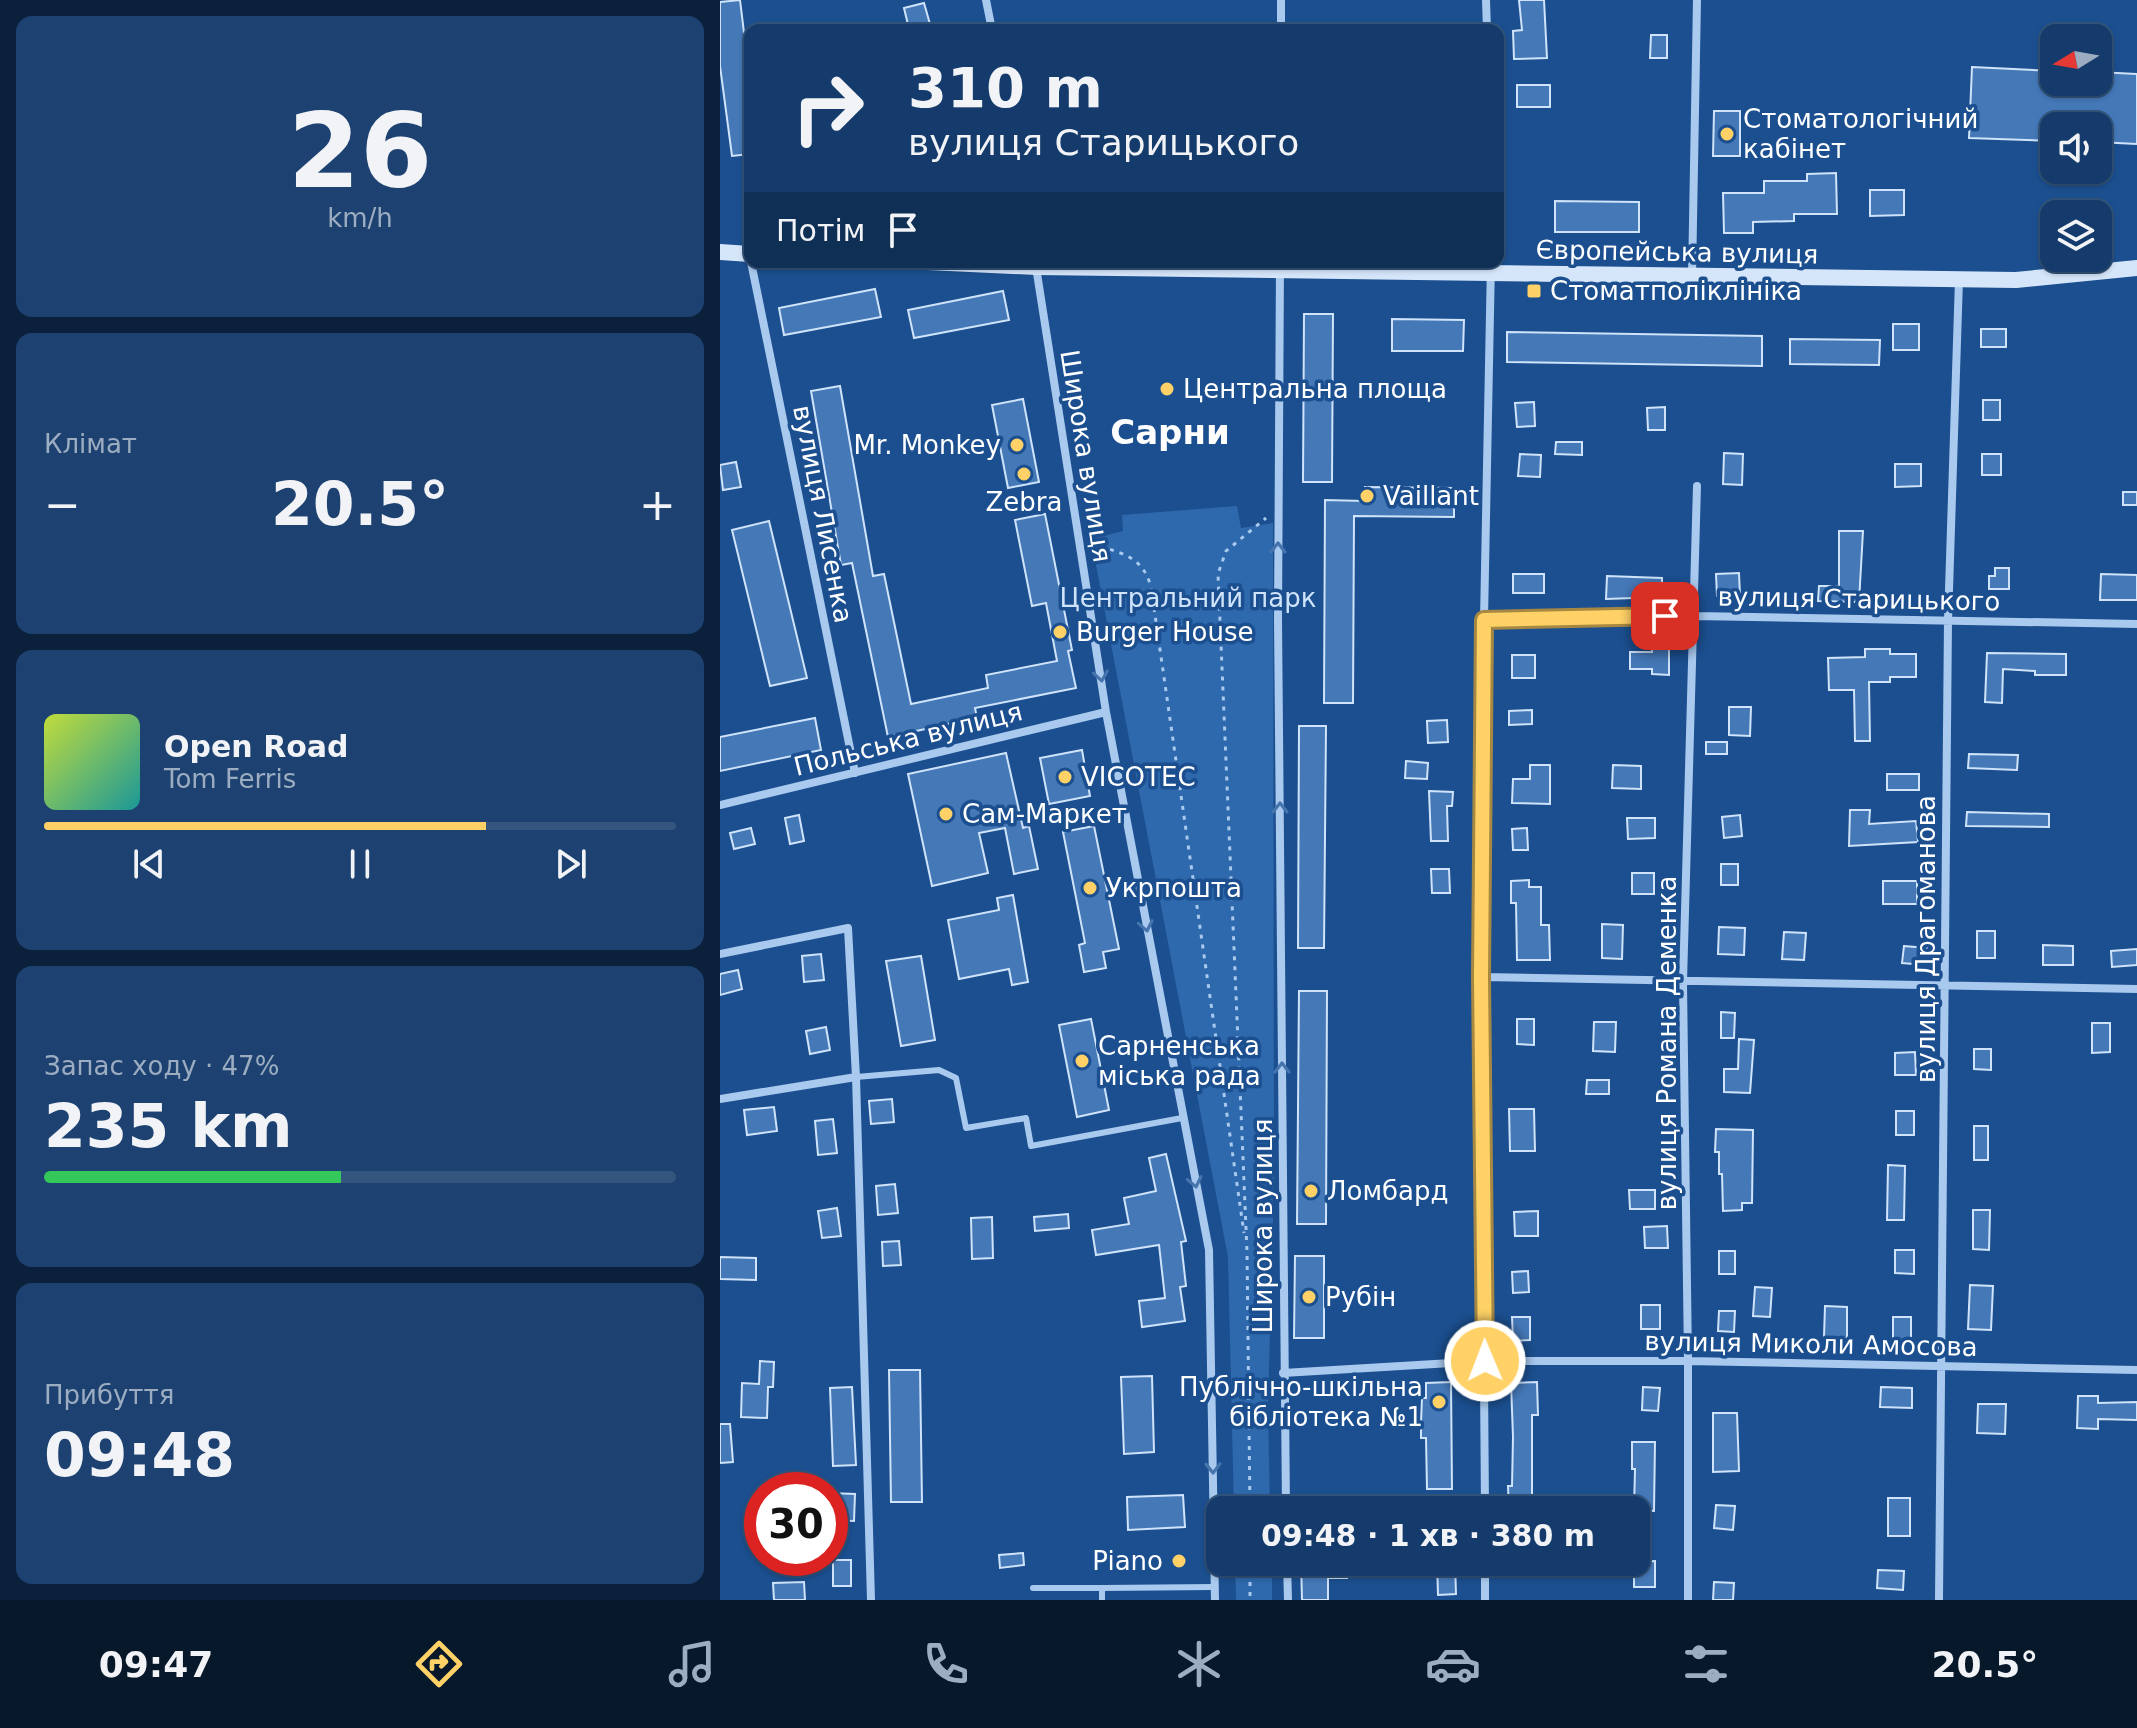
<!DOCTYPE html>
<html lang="uk">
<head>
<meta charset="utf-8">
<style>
  :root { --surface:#143b6b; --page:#1d4271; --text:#f1f3f6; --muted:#9dadc1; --line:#33557e; --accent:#ffd166 }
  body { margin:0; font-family:"DejaVu Sans",sans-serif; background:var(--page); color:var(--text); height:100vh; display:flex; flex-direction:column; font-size:30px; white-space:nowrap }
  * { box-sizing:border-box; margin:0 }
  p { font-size:26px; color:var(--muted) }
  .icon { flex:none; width:44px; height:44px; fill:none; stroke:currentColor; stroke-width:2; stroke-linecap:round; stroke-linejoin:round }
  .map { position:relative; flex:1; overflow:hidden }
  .side { display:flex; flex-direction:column; gap:16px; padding:16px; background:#0b203b; width:720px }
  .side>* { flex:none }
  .hud { position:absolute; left:24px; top:24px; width:760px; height:244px; border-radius:16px; box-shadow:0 2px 6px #0004,0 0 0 2px var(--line); background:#143b6b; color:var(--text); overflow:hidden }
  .needle { width:52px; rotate:259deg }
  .fabs { position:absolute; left:1320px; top:24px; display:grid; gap:16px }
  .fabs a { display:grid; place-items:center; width:72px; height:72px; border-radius:16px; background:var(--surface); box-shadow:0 2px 6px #0004,0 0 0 2px var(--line); font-size:40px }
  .speed { position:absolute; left:24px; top:1472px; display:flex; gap:16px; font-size:40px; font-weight:700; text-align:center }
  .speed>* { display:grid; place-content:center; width:104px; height:104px; border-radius:50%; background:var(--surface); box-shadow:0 2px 6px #0004,0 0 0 2px var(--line); line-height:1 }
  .speed .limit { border:12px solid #d22; background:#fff; color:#111 }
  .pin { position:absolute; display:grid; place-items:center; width:68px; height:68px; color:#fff; margin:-34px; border-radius:16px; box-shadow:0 4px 12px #0006 }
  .me { position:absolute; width:88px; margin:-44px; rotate:359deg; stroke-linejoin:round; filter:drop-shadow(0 0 6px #0008) }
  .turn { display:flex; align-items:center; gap:28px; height:168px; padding:0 32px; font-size:36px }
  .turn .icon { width:104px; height:104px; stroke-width:2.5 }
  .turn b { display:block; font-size:56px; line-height:68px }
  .then { display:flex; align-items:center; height:76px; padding:0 32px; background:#0003; gap:16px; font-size:30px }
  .big { font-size:60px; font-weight:700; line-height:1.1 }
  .side .card { flex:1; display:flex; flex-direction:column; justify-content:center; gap:12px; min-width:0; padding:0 28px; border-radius:16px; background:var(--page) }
  .side .dial { align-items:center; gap:0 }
  .dial b { font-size:104px; line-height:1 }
  .song { display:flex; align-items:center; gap:24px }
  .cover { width:96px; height:96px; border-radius:12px; background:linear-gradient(135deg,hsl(70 70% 55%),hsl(180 70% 35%)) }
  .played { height:8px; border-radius:4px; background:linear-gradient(90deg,var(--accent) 70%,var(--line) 70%) }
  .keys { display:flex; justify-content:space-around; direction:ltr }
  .heat { display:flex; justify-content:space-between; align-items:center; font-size:44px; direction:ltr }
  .charge { height:12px; border-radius:6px; background:linear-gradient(90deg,#34c759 47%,var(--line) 0) }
  .trip { position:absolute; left:486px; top:1496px; width:444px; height:80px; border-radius:16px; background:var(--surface); box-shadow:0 2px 6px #0004,0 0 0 2px var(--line); font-weight:700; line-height:80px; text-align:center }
  .dock { display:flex; height:128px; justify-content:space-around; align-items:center; background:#08182b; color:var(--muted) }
  .dock .icon { width:56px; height:56px }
  .dock .on { color:var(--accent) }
  .dock b { font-size:36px; color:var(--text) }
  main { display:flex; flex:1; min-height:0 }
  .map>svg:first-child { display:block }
  .green { fill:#2e69ad }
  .building { fill:#4478b7; stroke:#cfe3fa; stroke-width:2 }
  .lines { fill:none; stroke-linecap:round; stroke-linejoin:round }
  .path { stroke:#a9c9ee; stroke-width:3; stroke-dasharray:4 6; stroke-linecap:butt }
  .lane { stroke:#a9c9ee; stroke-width:6 }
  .street { stroke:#a9c9ee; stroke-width:8 }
  .secondary { stroke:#d6e6fa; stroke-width:16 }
  .oneway { stroke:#4674ac }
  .route-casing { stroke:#a68842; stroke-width:20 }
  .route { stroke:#ffd166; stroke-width:14 }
  .poi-dot { fill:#ffd166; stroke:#1b4f8f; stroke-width:3 }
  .labels { text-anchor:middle; stroke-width:7; stroke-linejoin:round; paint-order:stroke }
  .poi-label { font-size:26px; fill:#fff; stroke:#1b4f8f; text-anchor:start }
  .street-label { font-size:26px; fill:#fff; stroke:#1b4f8f }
  .park-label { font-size:26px; fill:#cfe3fa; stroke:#1b4f8f }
  .district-label { font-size:34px; font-weight:bold; fill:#fff; stroke:#1b4f8f }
</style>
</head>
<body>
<main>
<section class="side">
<div class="card dial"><b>26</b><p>km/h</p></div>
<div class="card"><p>Клімат</p>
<div class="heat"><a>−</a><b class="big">20.5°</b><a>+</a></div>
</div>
<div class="card">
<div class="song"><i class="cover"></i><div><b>Open Road</b><p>Tom Ferris</p></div></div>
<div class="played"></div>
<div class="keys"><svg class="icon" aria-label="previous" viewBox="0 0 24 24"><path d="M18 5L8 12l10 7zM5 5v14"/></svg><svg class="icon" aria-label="pause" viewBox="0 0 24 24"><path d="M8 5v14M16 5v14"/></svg><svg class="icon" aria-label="next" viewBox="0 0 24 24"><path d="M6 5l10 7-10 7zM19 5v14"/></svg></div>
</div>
<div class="card"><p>Запас ходу · 47%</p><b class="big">235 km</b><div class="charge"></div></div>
<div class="card"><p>Прибуття</p><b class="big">09:48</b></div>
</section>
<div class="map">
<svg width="1417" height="1600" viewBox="0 0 1417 1600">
  <rect width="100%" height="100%" fill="#1b4f8f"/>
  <!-- green -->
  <path class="green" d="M517,506L521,528L553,523L554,1182L548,1406L550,1510H514L508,1257L371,539L403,531L402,515Z
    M515,1562H552V1600H516Z"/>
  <!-- building -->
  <path class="building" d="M20,0L27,57L30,56V154L12,156L0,66V2Z
    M799,0H824L827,58L794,59L793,31L802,30Z
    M204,3L210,24L189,29L184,8Z
    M931,35H947V58H930Z
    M1252,67L1334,71V82H1378V72L1417,74V144L1378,142V126H1334V141L1249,138Z
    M797,85H830V107H797Z
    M994,111H1020V156H993Z
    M1116,173L1117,214H1074V221L1033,222V233H1004L1003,193H1044V181H1087V174Z
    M1150,190H1184V215L1150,216Z
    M835,201L919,202V232H835Z
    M155,289L161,317L64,335L59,308Z
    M283,291L289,320L194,338L188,310Z
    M584,314H613L612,482H583Z
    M672,319L744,320L743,351H672Z
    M1173,324H1199V350H1173Z
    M1261,329H1286V347H1261Z
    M787,332L1042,336V366L787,362Z
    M1070,339L1160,340L1159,365L1070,364Z
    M120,386L153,576L164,574L191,704L268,688L266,675L337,661L326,603L312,606L295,520L325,514L352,650L348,651L356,688L255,708L257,718L168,737L132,563L121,565L91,391Z
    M303,399L319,482L288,488L272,405Z
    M1263,400H1280V420H1263Z
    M814,402L815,426L797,427L795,403Z
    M945,407V430H928L927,408Z
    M836,442H862V455L835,454Z
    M1004,453L1023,454L1022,485L1003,484Z
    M800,454L821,455L820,477L798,476Z
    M1262,454H1281V475H1262Z
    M16,462L21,487L3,490L0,465Z
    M1175,464H1201V486L1175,487Z
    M645,487L734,488V517L634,516L633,703H604L605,500L645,501Z
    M1403,492H1417V505H1403Z
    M49,521L87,678L50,686L12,530Z
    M1119,531H1143L1139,602L1098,601L1099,586H1119Z
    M1275,568H1289V589H1269V576H1275Z
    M1019,573L1020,596H997L996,574Z
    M793,574H824V593H793Z
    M1381,574L1417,575V600H1380Z
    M887,576L942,578V597L886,599Z
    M932,649H949V675L932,674V669H910V652H932Z
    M1145,649H1170V654H1196V677H1170V682H1149L1150,741H1135L1134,690H1109L1108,658L1145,657Z
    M1267,653L1346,654V675H1315V671L1283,669L1282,703L1265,702Z
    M792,655H815V678H792Z
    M1009,707H1031L1030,736L1009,735Z
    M812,710V724L789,725V711Z
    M95,718L101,750L0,771V737Z
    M727,720L728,742L708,743L707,721Z
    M579,726H606L604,948H578Z
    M986,742H1007V754H986Z
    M362,750L370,796L329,804L320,758Z
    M286,753L303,828L309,826L318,869L294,874L285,828L259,833L268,873L212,886L188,774Z
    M1249,754L1298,755L1297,770L1248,768Z
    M686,761L708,763L707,779L685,778Z
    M810,765H830V804L792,803L793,779H810Z
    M893,765L921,766V789L892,788Z
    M1167,774H1199V790H1167Z
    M709,791L733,792L732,806H727L728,841H711Z
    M1130,810H1150L1149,824L1196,821L1198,842L1129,846Z
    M1247,812L1329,814V827L1246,826Z
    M79,815L84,841L70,844L65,818Z
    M1020,815L1022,836L1004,838L1002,817Z
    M907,818H935V838L908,839Z
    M374,826L399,949L383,952L386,968L364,972L359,945L365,943L343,832Z
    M31,828L35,844L14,849L10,833Z
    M807,828L808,850H793L792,829Z
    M1001,864H1018V885H1001Z
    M711,869H729L730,893H712Z
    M912,873H934V894H912Z
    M809,880V887H821V925H829L830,960H797L796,903H791V881Z
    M1163,881H1197V904H1163Z
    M293,895L308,982L292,985L289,969L239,979L228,920L279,910L277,898Z
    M882,924L903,925L902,959L882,958Z
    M999,927L1025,928L1024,955L998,954Z
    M1257,931H1275V958H1257Z
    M1064,932L1086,933L1084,960L1062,959Z
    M1323,945L1353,946V965H1323Z
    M1184,946L1207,948L1205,965L1182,963Z
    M1417,949V965L1392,967L1391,951Z
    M101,954L104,980L84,982L82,956Z
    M201,956L215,1040L181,1046L166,961Z
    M18,970L22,989L0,995V974Z
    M579,991H607L606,1224H577Z
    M1001,1012L1015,1013L1014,1038H1001Z
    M371,1019L389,1110L357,1117L339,1025Z
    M797,1019H814V1045L797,1044Z
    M874,1022H896L895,1052L873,1051Z
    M1372,1023H1390V1052L1372,1053Z
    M106,1027L110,1050L90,1054L86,1031Z
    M1019,1039L1034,1040L1030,1093L1004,1092V1069H1018Z
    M1254,1049H1271V1070L1254,1069Z
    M1195,1052L1196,1075H1175V1053Z
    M867,1080H889V1094H866Z
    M172,1099L174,1122L151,1124L149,1101Z
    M54,1107L57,1131L27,1135L24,1110Z
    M789,1109H814L815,1151H790Z
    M1176,1111H1194V1135H1176Z
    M113,1119L117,1153L98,1155L95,1121Z
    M1254,1126H1268V1160H1254Z
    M996,1129L1033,1130L1032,1203H1022V1210L1003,1211L1002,1174H999V1152H995Z
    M446,1154L466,1241L461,1242L466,1286L460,1287L465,1321L422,1327L419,1301L445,1298L439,1245L376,1255L372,1230L409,1224L404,1198L436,1191L429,1158Z
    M1168,1165L1185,1166L1184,1220H1167Z
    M175,1184L178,1213L158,1215L156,1186Z
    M909,1190H935V1209H910Z
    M117,1208L121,1236L102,1238L98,1211Z
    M1253,1210H1270L1269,1250L1253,1249Z
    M818,1211V1236H795L794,1212Z
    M348,1214L349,1228L315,1231L314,1217Z
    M272,1217L273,1258L252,1259L251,1218Z
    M947,1226L948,1248H925L924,1227Z
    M179,1241L181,1265L163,1266L162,1242Z
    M1175,1250H1194V1274L1175,1273Z
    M999,1251H1015V1274H999Z
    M575,1256H604V1338H574Z
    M0,1257L36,1258V1280L0,1279Z
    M808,1271L809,1292L793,1293L792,1272Z
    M1250,1285L1273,1286L1271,1330L1248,1329Z
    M1035,1287L1052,1288L1050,1317L1033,1316Z
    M921,1305H940V1329H921Z
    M1105,1306L1127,1307V1338L1104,1337Z
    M999,1311H1015L1014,1332L998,1331Z
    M792,1317H810V1340L793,1341Z
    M1173,1317H1191V1340H1173Z
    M40,1361L54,1362L53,1387H48L47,1418L21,1417L22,1383L39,1384Z
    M169,1370H200L202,1502H171Z
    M432,1376L434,1452L404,1454L401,1377Z
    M731,1382L732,1489H707L706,1438H701V1422L702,1398H706V1383Z
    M817,1382L818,1415H812V1510H789L788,1486H792L793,1437L791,1383Z
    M132,1387L136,1465L113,1466L110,1388Z
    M923,1387L940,1388L938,1411L922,1410Z
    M1161,1387L1192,1388V1408L1160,1407Z
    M1358,1396H1378V1403L1417,1402V1420L1378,1419V1429L1357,1428Z
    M1258,1404H1286L1285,1434L1257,1433Z
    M993,1413H1017L1019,1471L993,1472Z
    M0,1424H10L13,1462L0,1463Z
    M912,1442H935L934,1511L914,1510L915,1469H912Z
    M110,1493L135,1494L134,1521L110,1520Z
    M463,1495L465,1527L408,1530L407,1497Z
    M1168,1498H1190V1536H1168Z
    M996,1505L1015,1506L1013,1530L994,1528Z
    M303,1553L304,1565L280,1568L279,1555Z
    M113,1560H131V1586H113Z
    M935,1561V1587H914V1562Z
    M581,1562H627V1578H608V1600H582Z
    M717,1562H735L736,1594L718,1595Z
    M795,1562H814V1575L795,1576Z
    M1158,1570L1184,1571L1183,1590L1157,1588Z
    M84,1582L85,1600H54L53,1583Z
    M994,1582L1014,1583L1013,1600H993Z"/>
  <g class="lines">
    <!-- path -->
    <path class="path" d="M371,543C400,554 422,554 431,587L524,1233
      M530,1510L527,1252L498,574L506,551L546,518
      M530,1562V1600"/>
    <!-- lane -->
    <path class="lane" d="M136,1077L219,1070L236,1078L246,1128L306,1118L311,1146L462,1118
      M313,1588H382
      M382,1600V1588L494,1587"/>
    <!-- street -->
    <path class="street" d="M266,0L272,30
      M766,0L767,30
      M561,30V0
      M31,262L135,773
      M560,262L558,620L566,1510
      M316,267L386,712L489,1250L495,1600
      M972,277L977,0
      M764,620L975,616L1417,624
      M0,805L386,712
      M0,954L128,928L136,1077L151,1600
      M761,977L1417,989
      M0,1099L136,1077
      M563,1373L765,1361H968L1417,1370
      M765,1510L761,977L764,620L771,262
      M567,1562L568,1600
      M765,1562V1600
      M968,1600V1361L963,982L977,486
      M1219,1600L1228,621L1239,279"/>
    <!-- secondary -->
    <path class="secondary" d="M0,252L30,254
      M208,262L317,267L1296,280L1417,268"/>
  </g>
  <!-- one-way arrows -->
  <defs><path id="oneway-chevron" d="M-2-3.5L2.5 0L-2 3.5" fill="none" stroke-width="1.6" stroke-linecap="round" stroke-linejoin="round" transform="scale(2)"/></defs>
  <g class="oneway">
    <use href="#oneway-chevron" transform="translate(558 548) rotate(-90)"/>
    <use href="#oneway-chevron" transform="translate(381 676) rotate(81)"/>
    <use href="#oneway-chevron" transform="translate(560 808) rotate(-90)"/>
    <use href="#oneway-chevron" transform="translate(426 926) rotate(79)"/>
    <use href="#oneway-chevron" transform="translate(562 1068) rotate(-90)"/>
    <use href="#oneway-chevron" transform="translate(475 1182) rotate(78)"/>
    <use href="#oneway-chevron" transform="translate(493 1468) rotate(89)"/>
  </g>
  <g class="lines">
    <!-- route casing -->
    <g class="route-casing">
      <path id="route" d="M765,1361L761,977L764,620L945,616"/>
    </g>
    <!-- route -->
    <use href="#route" class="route"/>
  </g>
  <!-- markers -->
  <g class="poi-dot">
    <circle cx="1007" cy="134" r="8"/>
    <rect x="806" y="283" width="16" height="16" rx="4"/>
    <circle cx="447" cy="389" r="8"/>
    <circle cx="297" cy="445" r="8"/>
    <circle cx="304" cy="474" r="8"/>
    <circle cx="647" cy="496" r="8"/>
    <circle cx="340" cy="632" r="8"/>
    <circle cx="345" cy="777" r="8"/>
    <circle cx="226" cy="814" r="8"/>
    <circle cx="370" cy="888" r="8"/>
    <circle cx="362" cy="1061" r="8"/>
    <circle cx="591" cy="1191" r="8"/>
    <circle cx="589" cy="1297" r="8"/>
    <circle cx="719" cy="1402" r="8"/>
    <circle cx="459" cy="1561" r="8"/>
  </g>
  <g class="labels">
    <!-- poi labels -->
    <g class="poi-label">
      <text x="1023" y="128">Стоматологічний<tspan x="1023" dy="30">кабінет</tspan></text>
      <text x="830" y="300">Стоматполіклініка</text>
      <text x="463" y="398">Центральна площа</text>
      <text x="281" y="454" text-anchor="end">Mr. Monkey</text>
      <text x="663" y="505">Vaillant</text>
      <text x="304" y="511" text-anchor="middle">Zebra</text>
      <text x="356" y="641">Burger House</text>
      <text x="361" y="786">VICOTEC</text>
      <text x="242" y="823">Сам-Маркет</text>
      <text x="386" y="897">Укрпошта</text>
      <text x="378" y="1055">Сарненська<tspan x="378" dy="30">міська рада</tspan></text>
      <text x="607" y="1200">Ломбард</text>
      <text x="605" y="1306">Рубін</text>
      <text x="703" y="1396" text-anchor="end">Публічно-шкільна<tspan x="703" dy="30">бібліотека №1</tspan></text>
      <text x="443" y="1570" text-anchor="end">Piano</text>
    </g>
    <!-- street labels -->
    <g class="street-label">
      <text transform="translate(957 252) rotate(1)" y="9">Європейська вулиця</text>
      <text transform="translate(366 456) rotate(81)" y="9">Широка вулиця</text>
      <text transform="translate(103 514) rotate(79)" y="9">вулиця Лисенка</text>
      <text transform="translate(1139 599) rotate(1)" y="9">вулиця Старицького</text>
      <text transform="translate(188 739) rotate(-14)" y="9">Польська вулиця</text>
      <text transform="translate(1206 939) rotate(-90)" y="9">вулиця Драгоманова</text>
      <text transform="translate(947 1043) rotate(-90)" y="9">вулиця Романа Деменка</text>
      <text transform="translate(543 1226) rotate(-90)" y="9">Широка вулиця</text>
      <text transform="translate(1091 1344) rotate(1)" y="9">вулиця Миколи Амосова</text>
    </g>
    <!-- park labels -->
    <g class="park-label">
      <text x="468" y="607">Центральний парк</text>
    </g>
    <!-- district labels -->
    <g class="district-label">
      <text x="450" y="444">Сарни</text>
    </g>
  </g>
</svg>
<div class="fabs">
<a><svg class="needle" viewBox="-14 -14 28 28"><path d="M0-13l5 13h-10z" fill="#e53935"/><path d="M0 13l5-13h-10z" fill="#9dadc1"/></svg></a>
<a><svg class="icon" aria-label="sound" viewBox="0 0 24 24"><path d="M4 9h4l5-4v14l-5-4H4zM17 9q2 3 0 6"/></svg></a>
<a><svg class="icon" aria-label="layers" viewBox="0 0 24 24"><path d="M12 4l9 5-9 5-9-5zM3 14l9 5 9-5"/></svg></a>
</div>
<div class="speed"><div class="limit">30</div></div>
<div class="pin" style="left:945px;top:616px;background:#d93025"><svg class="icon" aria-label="arrive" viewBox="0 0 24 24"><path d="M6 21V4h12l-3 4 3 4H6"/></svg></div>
<svg class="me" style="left:765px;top:1361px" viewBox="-20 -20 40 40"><circle r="17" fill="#ffd166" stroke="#fff" stroke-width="3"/><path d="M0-11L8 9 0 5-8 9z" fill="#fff"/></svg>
<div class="trip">09:48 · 1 хв · 380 m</div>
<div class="hud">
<div class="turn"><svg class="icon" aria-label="right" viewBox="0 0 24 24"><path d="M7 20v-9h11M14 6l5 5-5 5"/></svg><div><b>310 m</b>вулиця Старицького</div></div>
<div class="then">Потім<svg class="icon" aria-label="arrive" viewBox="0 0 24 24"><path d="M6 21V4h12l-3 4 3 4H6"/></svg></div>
</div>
</div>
</main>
<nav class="dock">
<b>09:47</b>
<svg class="icon on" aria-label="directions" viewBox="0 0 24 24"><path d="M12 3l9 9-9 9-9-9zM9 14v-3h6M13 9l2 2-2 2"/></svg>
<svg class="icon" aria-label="music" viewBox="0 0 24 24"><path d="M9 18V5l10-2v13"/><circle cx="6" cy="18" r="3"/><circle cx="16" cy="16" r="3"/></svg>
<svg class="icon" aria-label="phone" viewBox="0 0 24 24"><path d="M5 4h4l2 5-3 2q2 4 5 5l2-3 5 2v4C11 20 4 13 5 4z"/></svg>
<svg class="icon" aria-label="climate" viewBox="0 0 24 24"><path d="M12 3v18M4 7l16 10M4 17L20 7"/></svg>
<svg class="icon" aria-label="car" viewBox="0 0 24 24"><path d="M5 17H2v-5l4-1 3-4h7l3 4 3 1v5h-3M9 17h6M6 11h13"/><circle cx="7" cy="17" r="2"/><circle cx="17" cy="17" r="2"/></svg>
<svg class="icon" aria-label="filters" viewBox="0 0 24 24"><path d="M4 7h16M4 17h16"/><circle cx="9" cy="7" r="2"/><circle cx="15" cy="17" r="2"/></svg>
<b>20.5°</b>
</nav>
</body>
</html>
